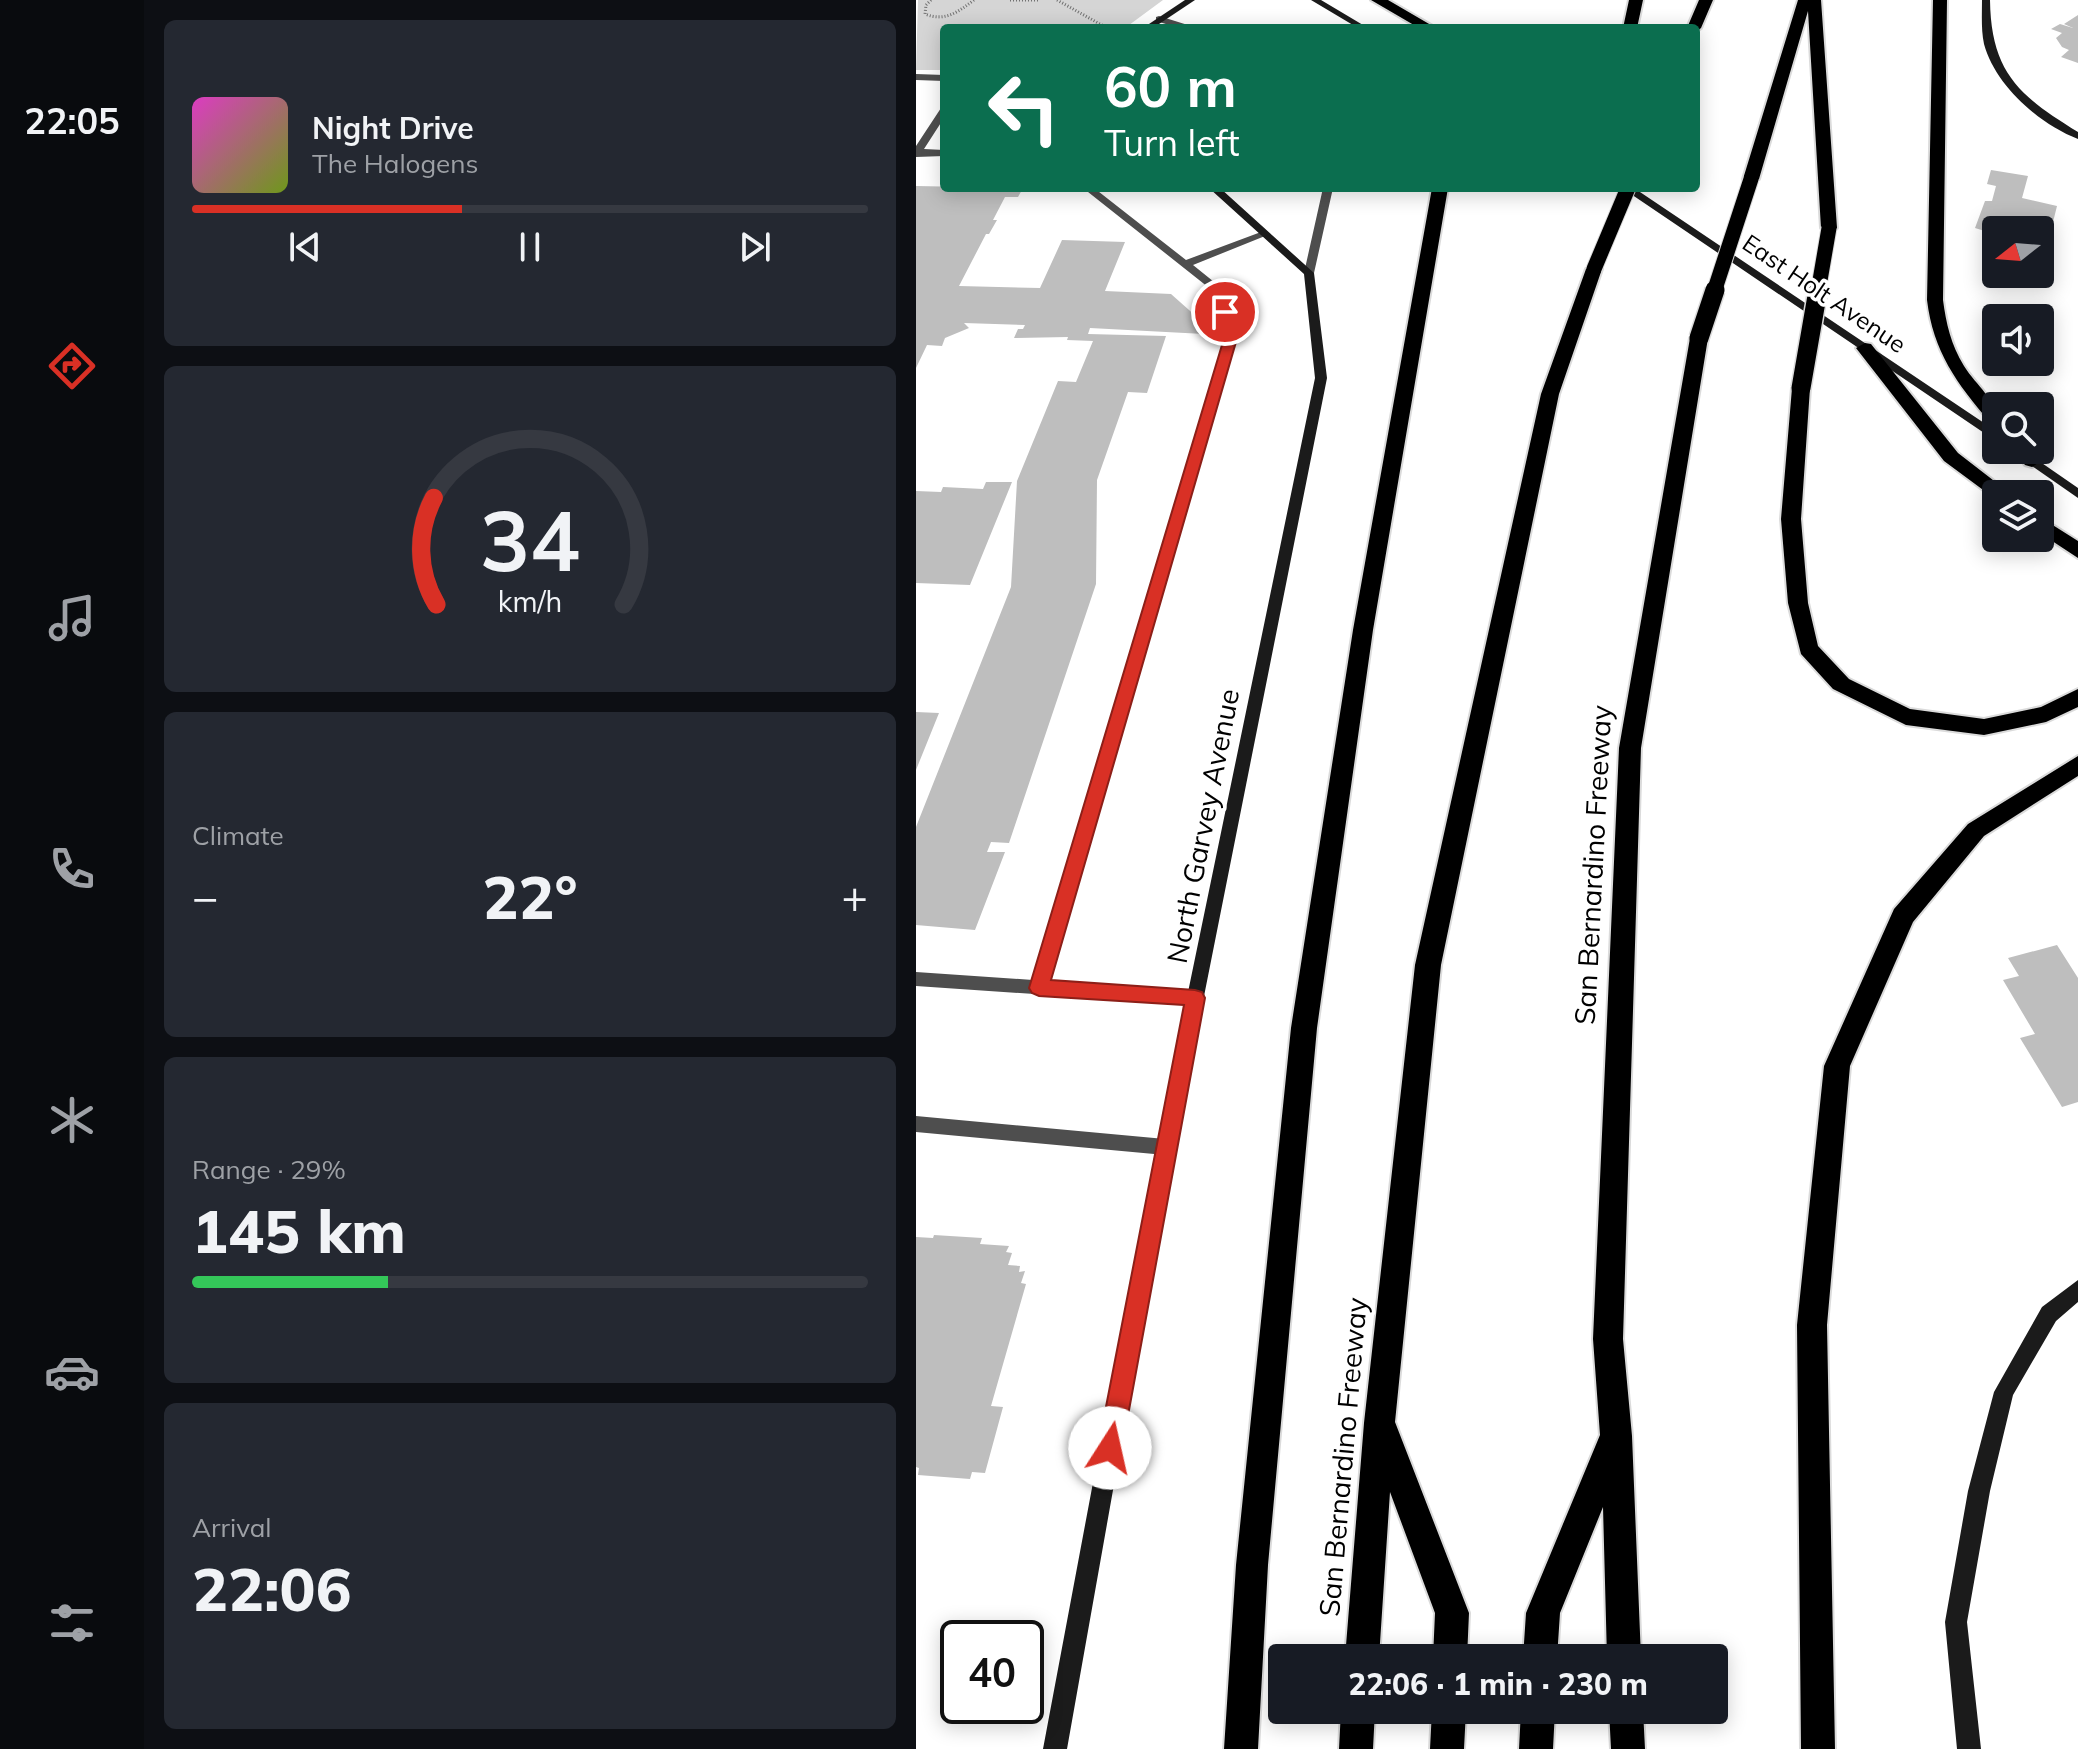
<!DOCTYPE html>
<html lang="en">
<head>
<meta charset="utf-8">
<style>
  :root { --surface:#171b24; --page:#242831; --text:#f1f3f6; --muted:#9ea1a6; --line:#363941; --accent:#d93025 }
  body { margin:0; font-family:Mulish,sans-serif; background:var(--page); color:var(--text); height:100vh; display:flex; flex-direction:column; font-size:30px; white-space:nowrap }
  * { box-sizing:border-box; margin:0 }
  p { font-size:26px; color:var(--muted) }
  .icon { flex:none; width:44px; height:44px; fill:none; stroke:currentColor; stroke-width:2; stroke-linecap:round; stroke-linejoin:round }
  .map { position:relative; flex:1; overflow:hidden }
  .drawer { display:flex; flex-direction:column; gap:20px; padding:20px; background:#0d0f14; width:772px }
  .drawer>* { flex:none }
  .guide { position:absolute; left:24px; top:24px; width:760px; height:168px; border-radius:8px; box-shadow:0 4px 20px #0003; background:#0b6e4f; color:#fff; overflow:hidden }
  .needle { width:52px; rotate:253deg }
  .buttons { position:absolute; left:1066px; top:216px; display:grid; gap:16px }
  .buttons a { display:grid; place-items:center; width:72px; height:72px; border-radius:8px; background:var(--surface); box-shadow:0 4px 20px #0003; font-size:40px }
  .speed { position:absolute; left:24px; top:1620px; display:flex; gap:16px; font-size:40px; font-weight:700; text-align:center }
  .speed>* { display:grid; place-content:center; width:104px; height:104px; border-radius:50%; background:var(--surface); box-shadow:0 4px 20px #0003; line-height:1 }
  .speed .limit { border:4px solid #111; border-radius:12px; background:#fff; color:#111 }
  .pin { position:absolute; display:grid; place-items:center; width:68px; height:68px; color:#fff; margin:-34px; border:4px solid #fff; border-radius:50%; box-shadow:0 2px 8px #0007 }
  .me { position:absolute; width:88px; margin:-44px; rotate:10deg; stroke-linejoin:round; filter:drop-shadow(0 0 6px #0008) }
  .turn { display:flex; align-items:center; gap:28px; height:168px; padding:0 32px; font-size:36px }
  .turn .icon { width:104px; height:104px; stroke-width:2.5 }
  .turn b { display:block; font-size:56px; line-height:68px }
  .big { font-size:60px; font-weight:800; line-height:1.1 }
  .drawer .tile { flex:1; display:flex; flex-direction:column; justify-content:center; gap:12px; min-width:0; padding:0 28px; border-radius:12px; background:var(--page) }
  .drawer .dial { align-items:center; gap:0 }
  .dial svg { height:208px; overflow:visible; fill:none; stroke:var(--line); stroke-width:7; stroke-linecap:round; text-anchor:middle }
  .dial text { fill:var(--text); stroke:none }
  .song { display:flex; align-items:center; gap:24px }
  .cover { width:96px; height:96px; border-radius:12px; background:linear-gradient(135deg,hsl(310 70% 55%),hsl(80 70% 35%)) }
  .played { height:8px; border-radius:4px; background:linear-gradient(90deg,var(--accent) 40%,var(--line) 40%) }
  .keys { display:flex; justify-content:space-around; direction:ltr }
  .heat { display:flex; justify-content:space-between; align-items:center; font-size:44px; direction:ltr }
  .charge { height:12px; border-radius:6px; background:linear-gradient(90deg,#34c759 29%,var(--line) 0) }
  .trip { position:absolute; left:352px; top:1644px; width:460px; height:80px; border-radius:8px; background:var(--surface); box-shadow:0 4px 20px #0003; font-weight:800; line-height:80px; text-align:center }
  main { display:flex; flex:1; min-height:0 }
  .dock { display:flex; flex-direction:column; width:144px; justify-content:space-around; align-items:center; background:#090b0e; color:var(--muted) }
  .dock .icon { width:56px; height:56px }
  .dock .on { color:var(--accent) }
  .dock b { font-size:36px; color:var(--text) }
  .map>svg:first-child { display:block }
  .green { fill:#d5d5d5 }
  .building { fill:#bebebe }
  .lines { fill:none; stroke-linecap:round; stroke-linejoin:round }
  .highway-casing { stroke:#dbdbdb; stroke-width:4 }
  .path { stroke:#707070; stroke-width:3; stroke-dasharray:1 2; stroke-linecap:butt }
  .lane { fill:#4e4e4e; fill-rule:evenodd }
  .street { fill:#4e4e4e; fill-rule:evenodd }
  .secondary { fill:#1b1b1b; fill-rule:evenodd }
  .highway { fill:#000; fill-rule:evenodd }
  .highway-bridge-far1-casing { stroke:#dbdbdb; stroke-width:17; stroke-linecap:butt }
  .highway-bridge-casing { stroke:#dbdbdb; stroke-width:22; stroke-linecap:butt }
  .highway-bridge-far1 { stroke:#000; stroke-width:15 }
  .highway-bridge { stroke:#000; stroke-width:19 }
  .route { fill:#d93025; stroke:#8d1f18; stroke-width:2 }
  .labels { text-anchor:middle; stroke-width:7; stroke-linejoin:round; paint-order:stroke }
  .far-street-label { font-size:24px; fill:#000; stroke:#fff }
  .street-label { font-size:28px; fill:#000; stroke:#fff }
</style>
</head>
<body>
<main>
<nav class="dock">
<b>22:05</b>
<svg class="icon on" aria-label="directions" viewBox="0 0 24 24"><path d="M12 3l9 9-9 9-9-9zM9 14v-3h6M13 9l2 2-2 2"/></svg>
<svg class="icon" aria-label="music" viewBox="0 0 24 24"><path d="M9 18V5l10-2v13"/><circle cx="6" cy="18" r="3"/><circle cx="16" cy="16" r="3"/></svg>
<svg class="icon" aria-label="phone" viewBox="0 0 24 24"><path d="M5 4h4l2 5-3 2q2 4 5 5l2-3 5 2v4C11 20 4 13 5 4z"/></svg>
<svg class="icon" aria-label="climate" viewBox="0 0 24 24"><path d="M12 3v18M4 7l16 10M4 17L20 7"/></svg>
<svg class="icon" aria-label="car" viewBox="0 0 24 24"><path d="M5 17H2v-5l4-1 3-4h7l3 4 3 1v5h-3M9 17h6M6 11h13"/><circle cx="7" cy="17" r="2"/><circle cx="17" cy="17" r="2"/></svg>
<svg class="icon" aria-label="filters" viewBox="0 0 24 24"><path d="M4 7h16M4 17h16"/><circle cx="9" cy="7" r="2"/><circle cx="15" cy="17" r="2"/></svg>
</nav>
<section class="drawer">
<div class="tile">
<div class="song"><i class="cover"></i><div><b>Night Drive</b><p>The Halogens</p></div></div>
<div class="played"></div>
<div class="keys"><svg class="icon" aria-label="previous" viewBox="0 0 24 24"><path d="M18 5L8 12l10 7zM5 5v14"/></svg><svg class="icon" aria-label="pause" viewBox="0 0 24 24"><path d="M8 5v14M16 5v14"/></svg><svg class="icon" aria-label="next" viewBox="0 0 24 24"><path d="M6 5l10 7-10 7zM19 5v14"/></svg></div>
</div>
<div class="tile dial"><svg viewBox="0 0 100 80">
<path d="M14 69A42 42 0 1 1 86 69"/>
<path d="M14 69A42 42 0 0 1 13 28" stroke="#d93025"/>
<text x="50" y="56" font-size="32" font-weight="700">34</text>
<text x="50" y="72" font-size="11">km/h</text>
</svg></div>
<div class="tile"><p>Climate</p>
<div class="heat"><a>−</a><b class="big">22°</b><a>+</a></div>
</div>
<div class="tile"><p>Range · 29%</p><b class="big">145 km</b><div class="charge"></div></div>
<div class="tile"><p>Arrival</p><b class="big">22:06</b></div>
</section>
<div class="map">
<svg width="1162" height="1749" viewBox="0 0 1162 1749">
  <rect width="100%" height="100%" fill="#fff"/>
  <!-- green -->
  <path class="green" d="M2,0H247L209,28H28V70H0Z"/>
  <!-- building -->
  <path class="building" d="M1162,15V63L1145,57L1153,50L1146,47L1140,38L1146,33L1135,29L1144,24L1157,28L1148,24Z
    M1075,170L1112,176L1106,198L1141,206L1137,222L1115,218L1112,230H1080L1075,233L1059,228L1069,201H1076L1080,186L1071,184Z
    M0,186L107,188L102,197H89L77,220H81L73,234H70L43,286L124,288L146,240L209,242L189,291L255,294L291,326L288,334L174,328L172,334L250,336L231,393L212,392L181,480L180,584L93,843L75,842L71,852H89L59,930L0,925V827L95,587L101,481L142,381L160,382L177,341L151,340L152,337L98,338L102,329H107L109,325L48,323L53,328L29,338L26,346L11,345L0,368Z
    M70,482H96L54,585L0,583V491L25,492L27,487L67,489Z
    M0,712L23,713L0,770Z
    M1141,945L1162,978V1102L1146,1107L1104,1038L1119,1034L1087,980L1103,976L1092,958Z
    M18,1235L66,1238L64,1244L93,1246L90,1252L96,1253L92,1265L104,1266L103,1272L109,1271L105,1283L110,1284L75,1406L87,1407L69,1473L56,1472L54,1479L2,1475L3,1468L0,1467V1237L17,1238Z"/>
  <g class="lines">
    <!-- highway casing -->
    <g class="highway-casing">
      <path id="highway" d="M455,0H472L520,28H503Z
        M713,0H727L721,28H707Z
        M783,0H797L785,28L780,32V28H771Z
        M882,0H905L921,228L913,233L905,228L892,11L843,179L835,184L827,179Z
        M1017,0H1031L1027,300C1030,323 1035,345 1048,366C1061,387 1080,397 1080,424L1074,422C1041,384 1017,351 1011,300Z
        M516,188H532L457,630L401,1028L352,1565L342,1749H308L320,1565L375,1028L437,630Z
        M678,264L686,269L643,394L525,965L479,1422L553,1613L551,1658H517L519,1613L474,1492L463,1658H429L448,1423L499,965L625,394L670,269Z
        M783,333L792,338L725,748L707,1339L716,1436L725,1658H691L687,1507L644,1613L641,1658H607L610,1613L684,1435L677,1339L703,748L774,338Z
        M949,343L955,344L1042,453L1095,494H1080L1078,498L1028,461L940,348Z
        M885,383L894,388L885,519L892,603L902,646L933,679L994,709L1068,719L1125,707L1162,689V707L1130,722L1068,735L990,725L917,689L885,654L872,603L865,519L876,388Z
        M1097,450H1116L1125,461L1116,467L1109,465Z
        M1124,517L1162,541V558L1124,533Z
        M1162,756V776L1068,836L997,922L934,1066L911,1325L919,1749H885L881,1325L908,1066L978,909L1052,824Z
        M425,1710H459L457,1749H423Z
        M516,1710H550L548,1749H514Z
        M605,1710H639L637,1749H603Z
        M693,1710H727L729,1749H695Z"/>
    </g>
    <!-- path -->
    <path class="path" d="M15,0L10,5L9,14C29,22 42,12 58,0
      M94,0H123
      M141,0L191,28"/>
    <!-- lane -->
    <path class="lane" d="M243,16L275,26L276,28H263L240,21V17Z
      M28,107V118L8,149L28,150V156L0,157V146L25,108Z
      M167,188H178L270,260L345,232L354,234L277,265L308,290L321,335L134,981L279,991L285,993L288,998L285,1003L279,1005L0,986V972L117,980L309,335L297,291Z
      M407,188H417L398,273L393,276L388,273Z"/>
    <!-- street -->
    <path class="street" d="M0,74L28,75V81L0,80Z
      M0,1116L249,1139L255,1141L258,1147L255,1153L249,1155L0,1132Z"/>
    <!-- secondary -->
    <path class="secondary" d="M269,0H279L237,28H227Z
      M395,0H405L452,28H442Z
      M1066,0H1074C1075,72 1103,96 1162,132V139C1123,124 1079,85 1068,44C1065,30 1066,14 1066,0Z
      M293,188H304L398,273L411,378L258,1147L151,1749H127L240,1147L399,378L388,274Z
      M706,188H718L1080,431V441Z
      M1093,450H1107L1162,488V498Z
      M1162,1280V1302L1140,1321L1097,1395L1074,1491L1051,1622L1065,1749H1041L1029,1622L1052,1491L1078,1392L1126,1307Z"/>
    <!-- highway -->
    <use href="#highway" class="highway"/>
    <!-- highway-bridge-far1 casing -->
    <g class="highway-bridge-far1-casing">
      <path id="highway-bridge-far1" d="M678,269L712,188
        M798,292L835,179
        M902,292L913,228"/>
    </g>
    <!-- highway-bridge casing -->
    <g class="highway-bridge-casing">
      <path id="highway-bridge" d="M783,338L799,290
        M885,388L902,290"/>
    </g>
    <!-- highway-bridge-far1 -->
    <use href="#highway-bridge-far1" class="highway-bridge-far1"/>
    <!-- highway-bridge -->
    <use href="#highway-bridge" class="highway-bridge"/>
  </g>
  <!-- route -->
  <path class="route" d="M304,310H313L322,335L135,980L279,990L286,992L289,998L206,1448L202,1456L194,1460L185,1456L182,1448L268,1005L123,996L116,993L113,988L309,335Z"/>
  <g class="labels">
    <!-- far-street labels -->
    <g class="far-street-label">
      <text transform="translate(908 294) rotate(34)" y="8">East Holt Avenue</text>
    </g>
    <!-- street labels -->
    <g class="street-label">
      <text transform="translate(287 826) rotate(-79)" y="10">North Garvey Avenue</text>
      <text transform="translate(677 865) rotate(-87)" y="10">San Bernardino Freeway</text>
      <text transform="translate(427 1457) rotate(-85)" y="10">San Bernardino Freeway</text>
    </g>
  </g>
</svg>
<div class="buttons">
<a><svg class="needle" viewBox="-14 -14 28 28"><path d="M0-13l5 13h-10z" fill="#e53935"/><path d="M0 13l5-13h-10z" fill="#9ea1a6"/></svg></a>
<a><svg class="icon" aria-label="sound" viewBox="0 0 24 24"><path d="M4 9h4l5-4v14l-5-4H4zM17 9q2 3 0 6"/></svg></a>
<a><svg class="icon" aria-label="search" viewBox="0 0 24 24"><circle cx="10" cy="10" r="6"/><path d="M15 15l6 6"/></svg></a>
<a><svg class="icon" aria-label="layers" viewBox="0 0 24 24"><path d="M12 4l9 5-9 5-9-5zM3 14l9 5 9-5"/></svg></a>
</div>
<div class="speed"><div class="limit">40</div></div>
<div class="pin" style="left:309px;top:312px;background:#d93025"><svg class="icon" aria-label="arrive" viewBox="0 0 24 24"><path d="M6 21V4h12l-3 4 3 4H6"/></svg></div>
<svg class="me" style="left:194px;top:1448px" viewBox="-20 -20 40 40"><circle r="19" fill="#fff"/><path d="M0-13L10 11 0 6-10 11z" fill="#d93025"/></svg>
<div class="trip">22:06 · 1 min · 230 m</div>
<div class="guide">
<div class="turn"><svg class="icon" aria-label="left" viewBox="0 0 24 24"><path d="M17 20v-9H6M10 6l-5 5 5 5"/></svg><div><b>60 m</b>Turn left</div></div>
</div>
</div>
</main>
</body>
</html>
